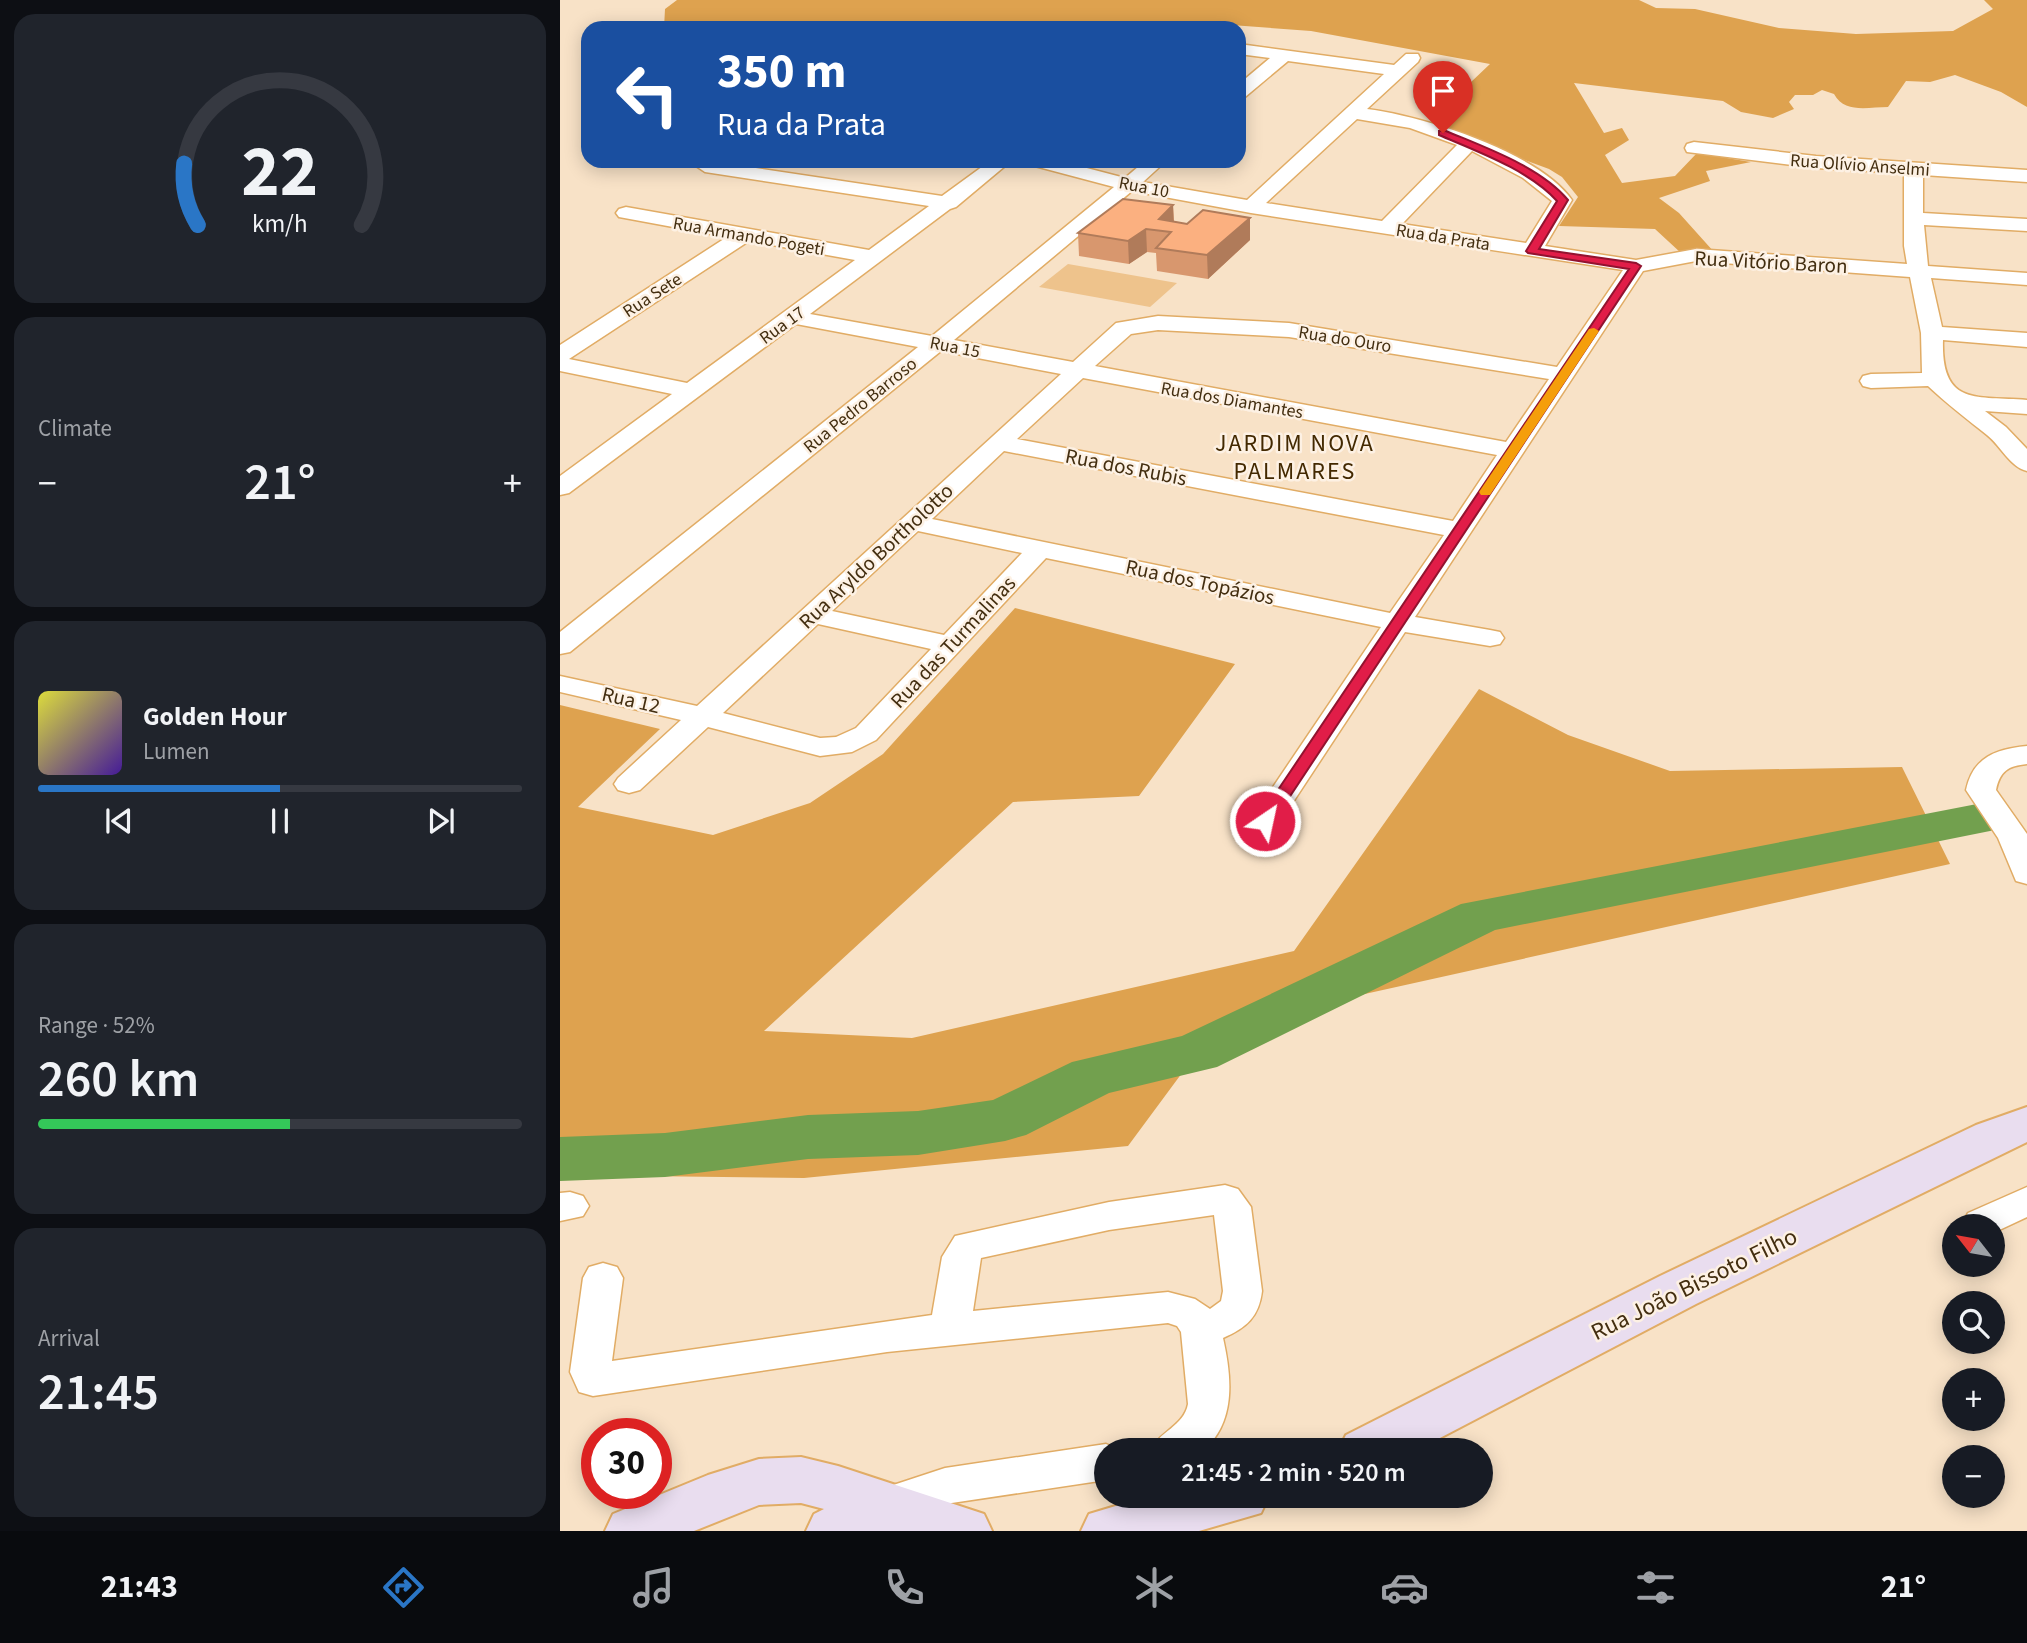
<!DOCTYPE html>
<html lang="en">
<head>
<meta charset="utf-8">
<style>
  :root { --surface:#171b24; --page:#20242c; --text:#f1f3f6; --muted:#9ea1a6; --line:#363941; --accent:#2a76c6 }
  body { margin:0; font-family:"Source Sans 3",sans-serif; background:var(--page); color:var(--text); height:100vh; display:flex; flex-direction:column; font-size:26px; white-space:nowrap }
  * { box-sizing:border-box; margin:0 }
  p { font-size:23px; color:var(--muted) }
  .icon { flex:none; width:38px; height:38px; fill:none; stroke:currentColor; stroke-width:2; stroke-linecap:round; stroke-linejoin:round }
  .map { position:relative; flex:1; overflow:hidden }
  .side { display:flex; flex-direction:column; gap:14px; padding:14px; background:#0d0f14; width:560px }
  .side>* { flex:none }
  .banner { position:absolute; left:21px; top:21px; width:665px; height:147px; border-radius:21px; box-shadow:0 4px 18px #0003; background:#1a4fa0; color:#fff; overflow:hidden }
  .needle { width:46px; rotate:301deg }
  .tools { position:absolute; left:1382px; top:1214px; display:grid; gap:14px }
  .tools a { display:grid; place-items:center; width:63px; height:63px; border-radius:50%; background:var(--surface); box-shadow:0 4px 18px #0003; font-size:35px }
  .speed { position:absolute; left:21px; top:1418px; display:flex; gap:14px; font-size:35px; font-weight:700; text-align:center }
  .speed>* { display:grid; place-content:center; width:91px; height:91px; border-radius:50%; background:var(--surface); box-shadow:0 4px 18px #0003; line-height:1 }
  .speed .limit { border:10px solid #d22; background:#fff; color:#111 }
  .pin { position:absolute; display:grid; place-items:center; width:60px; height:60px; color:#fff; margin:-72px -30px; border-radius:50% 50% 50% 0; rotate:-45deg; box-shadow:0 0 7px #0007 }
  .pin .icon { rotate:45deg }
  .me { position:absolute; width:77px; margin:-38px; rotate:34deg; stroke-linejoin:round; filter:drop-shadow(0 0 5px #0008) }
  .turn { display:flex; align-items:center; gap:24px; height:147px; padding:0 21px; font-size:32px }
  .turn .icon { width:91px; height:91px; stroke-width:2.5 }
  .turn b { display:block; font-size:49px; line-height:60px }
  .big { font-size:52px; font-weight:600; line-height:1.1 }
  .side .tile { flex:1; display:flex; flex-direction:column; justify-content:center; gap:10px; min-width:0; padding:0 24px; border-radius:21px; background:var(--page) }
  .side .dial { align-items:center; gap:0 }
  .dial svg { height:182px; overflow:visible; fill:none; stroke:var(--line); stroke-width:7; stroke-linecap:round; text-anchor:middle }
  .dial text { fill:var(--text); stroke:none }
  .song { display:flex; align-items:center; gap:21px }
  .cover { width:84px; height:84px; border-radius:10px; background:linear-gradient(135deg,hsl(60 70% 55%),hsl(260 70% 35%)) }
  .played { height:7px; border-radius:4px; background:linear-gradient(90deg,var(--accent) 50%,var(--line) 50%) }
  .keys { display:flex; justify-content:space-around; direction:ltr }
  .heat { display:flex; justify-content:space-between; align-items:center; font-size:38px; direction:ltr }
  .charge { height:10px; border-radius:5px; background:linear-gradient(90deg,#34c759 52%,var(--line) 0) }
  .trip { position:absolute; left:534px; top:1438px; width:399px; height:70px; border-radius:35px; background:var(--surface); box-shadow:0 4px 18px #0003; font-weight:600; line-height:70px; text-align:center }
  .dock { display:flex; height:112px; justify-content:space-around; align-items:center; background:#090b0e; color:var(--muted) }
  .dock .icon { width:49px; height:49px }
  .dock .on { color:var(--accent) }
  .dock b { font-size:32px; color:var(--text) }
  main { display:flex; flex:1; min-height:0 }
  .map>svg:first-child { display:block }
  .green { fill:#eec38c }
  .forest { fill:#dea24f }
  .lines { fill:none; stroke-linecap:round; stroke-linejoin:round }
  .river { fill:#72a04e; fill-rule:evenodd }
  .minor-casing { stroke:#e1ac65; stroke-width:3 }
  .secondary-casing { stroke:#e1ac65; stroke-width:4 }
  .minor { fill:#fff; fill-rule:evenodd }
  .secondary { fill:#e9ddef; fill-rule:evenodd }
  .wall { fill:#d8976e }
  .shaded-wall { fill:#b07b5a }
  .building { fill:#fbb080; stroke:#b07b5a; stroke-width:2 }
  .route { fill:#e11d48; stroke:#92132f; stroke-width:2 }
  .slow { fill:#f59e0b }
  .labels { text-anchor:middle; stroke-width:5; stroke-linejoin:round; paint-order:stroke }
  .far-street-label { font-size:18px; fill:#432e10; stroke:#fdf1e4 }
  .street-label { font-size:21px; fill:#432e10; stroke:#fdf1e4 }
  .quarter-label { font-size:24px; letter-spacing:2px; fill:#432901; stroke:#fdf1e4 }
  .near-street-label { font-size:24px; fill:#432e10; stroke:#fdf1e4 }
</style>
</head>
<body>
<main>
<section class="side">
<div class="tile dial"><svg viewBox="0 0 100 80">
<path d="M14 69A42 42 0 1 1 86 69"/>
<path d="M14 69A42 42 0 0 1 8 42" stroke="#2a76c6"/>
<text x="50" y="56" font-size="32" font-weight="700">22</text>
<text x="50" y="72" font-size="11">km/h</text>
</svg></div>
<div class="tile"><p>Climate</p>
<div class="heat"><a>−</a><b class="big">21°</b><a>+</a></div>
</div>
<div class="tile">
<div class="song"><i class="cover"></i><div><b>Golden Hour</b><p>Lumen</p></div></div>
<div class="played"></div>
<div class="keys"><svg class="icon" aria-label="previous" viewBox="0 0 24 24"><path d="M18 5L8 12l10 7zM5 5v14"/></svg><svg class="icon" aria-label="pause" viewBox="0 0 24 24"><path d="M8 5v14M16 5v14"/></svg><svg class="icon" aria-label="next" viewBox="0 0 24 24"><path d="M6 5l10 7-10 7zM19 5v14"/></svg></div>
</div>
<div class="tile"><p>Range · 52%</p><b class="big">260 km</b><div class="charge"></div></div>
<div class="tile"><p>Arrival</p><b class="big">21:45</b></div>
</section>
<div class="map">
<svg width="1467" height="1531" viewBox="0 0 1467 1531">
  <rect width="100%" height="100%" fill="#f8e2c7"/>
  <!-- green -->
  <path class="green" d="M508,264L617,283L590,307L479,287Z"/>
  <!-- forest -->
  <path class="forest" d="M117,0H1079L1096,8L1135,9L1219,28L1296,34L1393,31L1433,9L1424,0H1467V107L1441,92L1395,75L1370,82L1346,81L1328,107C1308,107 1285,114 1274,94L1262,90L1253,95H1235L1229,102L1234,109L1213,118L1181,112L1163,101L1014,83L1044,133L1062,128L1069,140L1045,155L1062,183L1115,176L1137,153L1191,162L1146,171L1150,181L1099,198L1119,213L1154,252L1121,253L1095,229L999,226L1018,197L1002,177L989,169L940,151L871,120L930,64L751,31L644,23L630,28H104L105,9Z
    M455,608L675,664L579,796L453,802L204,1031L352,1038L734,951L919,689L1008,735L1110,771L1342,767L1390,864L656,1027L568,1146L244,1178L0,1175V705L100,729L18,807L153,835L250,803L323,754Z"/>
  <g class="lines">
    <!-- river -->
    <path class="river" d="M1417,804L1435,808L1442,819L1435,830L935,930L657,1067L549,1093L466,1135L445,1141L358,1155L248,1159L105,1177L0,1181V1137L105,1133L248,1115L358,1111L433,1100L512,1062L622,1036L901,904Z"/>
    <!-- minor casing -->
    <g class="minor-casing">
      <path id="minor" d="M679,44L834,65L846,54H858L860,58L858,62L807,109C863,116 978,152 1012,200L985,246L1076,260L1136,249L1347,264L1344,246V173L1256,168L1127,152L1125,148L1127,144L1134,142L1256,156L1467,170V182L1363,175V213L1467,219V231L1364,225L1368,266L1467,273V285L1371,278L1382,327L1467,333V347L1383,340C1381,406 1415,396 1467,400V414L1425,411L1446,427L1467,449V471C1450,467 1441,446 1427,435C1407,419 1387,404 1368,386L1311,388L1303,386L1300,381L1303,376L1311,374L1362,373L1361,333L1350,277L1136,261L1083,271L855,617L930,630L940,632L944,638L940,644L930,646L845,632L716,828L705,830L694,828L690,821L821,627L486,558L316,740L292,752L260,756L148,727L80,790L69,793L58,790L54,784L58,778L121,720L0,692V676L137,706L501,374L381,351L10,652L0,654V632L358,347L236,324L9,493L0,495V476L112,394L0,371V345L167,237L59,217L56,213L59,209L66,207L309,250L369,206L145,172L136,166L138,162L149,161L382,196L430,161H451L396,207L390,209L250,314L372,336L554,187L471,165L469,161H500L565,178L585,161H606L583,182L687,200L824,74L728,61L685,97L679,98V84L710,58L679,54ZM797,119L850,128L897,145L822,221L706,203ZM912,151L963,178L992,201L966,243L842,224ZM572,191L691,213L1063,270L997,367L729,323L598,316L556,323L513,362L394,340ZM189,241L295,260L127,383L9,359ZM598,330L729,337L989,379L946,442L535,366L571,334ZM523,378L937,455L893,521L457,439ZM444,451L884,535L830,613L372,519ZM358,531L462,553L384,635L272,611ZM258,624L371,649L296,728L276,737L260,738L163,713Z
        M1467,746V764C1448,766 1440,771 1436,790L1467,834V884L1456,881L1438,838L1406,790C1413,757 1436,749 1467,746Z
        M665,1185L678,1189L691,1207L702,1291C699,1317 686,1328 663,1338C672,1378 676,1422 643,1451H589C599,1432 624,1426 628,1404L621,1332L617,1326L608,1323L327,1352L33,1396L19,1392L10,1372L23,1278L29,1267L43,1263L57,1267L63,1278L52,1361L372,1315L382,1257L395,1236L549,1202ZM654,1215L663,1291L661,1301L650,1309L635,1299L608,1292L413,1311L421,1258L549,1230Z
        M1467,1187V1217L1433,1233V1227H1404L1402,1223L1408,1213Z
        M10,1192L23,1196L29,1206L23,1216L0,1221V1193Z
        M546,1444L562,1451H546V1480L385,1504L324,1524L309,1519L302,1506L309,1493L385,1468Z"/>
    </g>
    <!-- secondary casing -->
    <g class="secondary-casing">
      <path id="secondary" d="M1467,1107V1142L1136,1304L855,1451H778L786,1435L1100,1276L1416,1125Z
        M241,1457L278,1466L424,1514L432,1531H246L254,1514L264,1509L241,1503L199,1505L134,1531H45L53,1514L148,1475L199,1459Z
        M589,1496H709L701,1513L639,1531H521L529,1514Z"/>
    </g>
    <!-- minor -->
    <use href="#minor" class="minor"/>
    <!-- secondary -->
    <use href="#secondary" class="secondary"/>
  </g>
  <!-- wall -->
  <path class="wall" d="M613,205L614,222L627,224L690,218V240L648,279L597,271L596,253L587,252L569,264L519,256L518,233Z"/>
  <!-- shaded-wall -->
  <path class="shaded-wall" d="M613,205L614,228L599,219Z
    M690,218V240L648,279L647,255Z
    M586,229L587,252L569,264L568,241Z"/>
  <!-- building -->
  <path class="building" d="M563,199L613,205L599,219L627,224L643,210L690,218L647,255L596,248L611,232L586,229L568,241L518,233Z"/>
  <!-- route -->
  <path class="route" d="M879,131H886C924,147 981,167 1008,200L979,249L1076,263L1081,266L711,825H700L697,821L1069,269L968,253L966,251L997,201C969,170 916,151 879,135Z"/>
  <!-- slow -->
  <path class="slow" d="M1034,328L1039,331L932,492L930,495H921L919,492L1029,329Z"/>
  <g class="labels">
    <!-- far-street labels -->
    <g class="far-street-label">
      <text transform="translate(1300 165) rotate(4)" y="6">Rua Olívio Anselmi</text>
      <text transform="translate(584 187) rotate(11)" y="6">Rua 10</text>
      <text transform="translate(189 236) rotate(10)" y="6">Rua Armando Pogeti</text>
      <text transform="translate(883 237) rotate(9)" y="6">Rua da Prata</text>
      <text transform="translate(92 295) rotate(-33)" y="6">Rua Sete</text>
      <text transform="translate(222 325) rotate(-36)" y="6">Rua 17</text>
      <text transform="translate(785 339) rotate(9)" y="6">Rua do Ouro</text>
      <text transform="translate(395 347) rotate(11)" y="6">Rua 15</text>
      <text transform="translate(672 400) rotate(10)" y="6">Rua dos Diamantes</text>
      <text transform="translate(300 405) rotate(-39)" y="6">Rua Pedro Barroso</text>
    </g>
    <!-- street labels -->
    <g class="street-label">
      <text transform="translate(1211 262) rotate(3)" y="7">Rua Vitório Baron</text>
      <text transform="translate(566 467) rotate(11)" y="7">Rua dos Rubis</text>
      <text transform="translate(316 556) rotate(-43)" y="7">Rua Aryldo Bortholotto</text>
      <text transform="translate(640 582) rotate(12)" y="7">Rua dos Topázios</text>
      <text transform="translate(393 642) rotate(-47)" y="7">Rua das Turmalinas</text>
      <text transform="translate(71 700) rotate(13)" y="7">Rua 12</text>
    </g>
    <!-- quarter labels -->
    <g class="quarter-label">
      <text x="735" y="451">JARDIM NOVA<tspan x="735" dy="28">PALMARES</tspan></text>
    </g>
    <!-- near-street labels -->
    <g class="near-street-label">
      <text transform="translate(1134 1284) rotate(-26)" y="8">Rua João Bissoto Filho</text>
    </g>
  </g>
</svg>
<div class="tools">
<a><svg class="needle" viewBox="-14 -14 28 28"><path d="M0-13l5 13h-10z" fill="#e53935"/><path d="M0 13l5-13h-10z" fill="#9ea1a6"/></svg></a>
<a><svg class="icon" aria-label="search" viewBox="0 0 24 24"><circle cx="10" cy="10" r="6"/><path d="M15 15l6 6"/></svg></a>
<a>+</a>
<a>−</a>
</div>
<div class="speed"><div class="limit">30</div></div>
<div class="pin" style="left:883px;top:133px;background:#d93025"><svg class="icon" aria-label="arrive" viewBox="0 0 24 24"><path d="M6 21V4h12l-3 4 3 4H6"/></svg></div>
<svg class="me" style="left:705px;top:821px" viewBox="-20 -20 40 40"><circle r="17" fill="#e11d48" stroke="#fff" stroke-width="3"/><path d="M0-11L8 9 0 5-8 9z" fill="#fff"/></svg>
<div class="trip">21:45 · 2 min · 520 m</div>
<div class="banner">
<div class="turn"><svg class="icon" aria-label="left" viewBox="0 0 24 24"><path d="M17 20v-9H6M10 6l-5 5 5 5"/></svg><div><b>350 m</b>Rua da Prata</div></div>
</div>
</div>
</main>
<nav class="dock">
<b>21:43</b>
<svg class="icon on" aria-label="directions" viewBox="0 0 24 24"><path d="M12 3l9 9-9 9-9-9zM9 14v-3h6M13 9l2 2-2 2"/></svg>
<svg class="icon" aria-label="music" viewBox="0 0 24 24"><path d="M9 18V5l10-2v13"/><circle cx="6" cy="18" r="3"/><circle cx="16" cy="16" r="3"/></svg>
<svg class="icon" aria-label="phone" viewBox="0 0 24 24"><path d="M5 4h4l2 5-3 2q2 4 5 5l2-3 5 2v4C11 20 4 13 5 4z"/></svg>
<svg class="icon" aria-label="climate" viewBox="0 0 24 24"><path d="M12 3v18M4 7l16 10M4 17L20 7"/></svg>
<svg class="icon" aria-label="car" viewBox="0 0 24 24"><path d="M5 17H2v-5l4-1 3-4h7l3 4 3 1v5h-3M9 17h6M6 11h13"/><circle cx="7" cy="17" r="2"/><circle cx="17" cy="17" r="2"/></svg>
<svg class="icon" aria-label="filters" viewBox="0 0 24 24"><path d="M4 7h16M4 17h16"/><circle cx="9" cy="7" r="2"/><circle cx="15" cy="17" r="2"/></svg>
<b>21°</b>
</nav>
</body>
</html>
